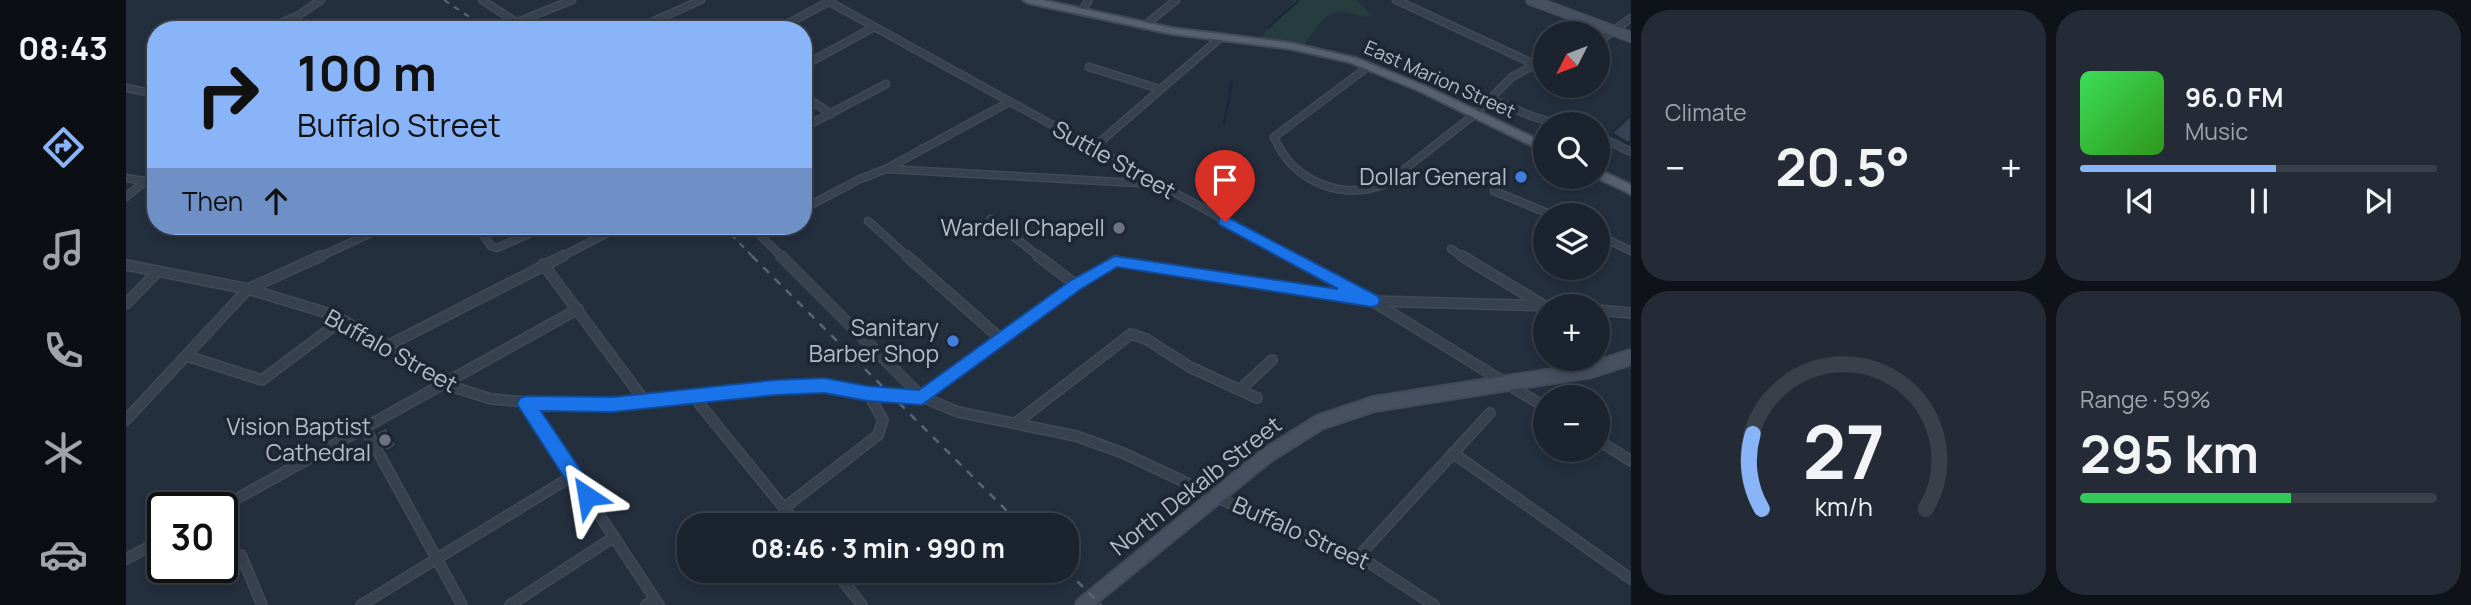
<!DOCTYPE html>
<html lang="en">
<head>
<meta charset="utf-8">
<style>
  :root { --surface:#1b232e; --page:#242b36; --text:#f1f3f6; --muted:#a0a4aa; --line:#39404a; --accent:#8ab4f8 }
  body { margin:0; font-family:Manrope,sans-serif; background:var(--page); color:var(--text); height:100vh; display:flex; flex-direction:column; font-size:26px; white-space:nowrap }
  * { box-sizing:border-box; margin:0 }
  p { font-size:23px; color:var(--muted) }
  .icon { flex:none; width:38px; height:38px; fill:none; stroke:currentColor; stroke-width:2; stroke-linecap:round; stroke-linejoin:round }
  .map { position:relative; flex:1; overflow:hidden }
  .details { display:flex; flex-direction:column; gap:10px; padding:10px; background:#0f1319; width:840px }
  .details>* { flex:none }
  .banner { position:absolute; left:21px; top:21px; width:665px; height:214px; border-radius:28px; box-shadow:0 4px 10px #0003,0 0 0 2px var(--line); background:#8ab4f8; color:#111; overflow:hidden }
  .needle { width:46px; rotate:228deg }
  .buttons { position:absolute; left:1407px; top:21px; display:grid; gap:14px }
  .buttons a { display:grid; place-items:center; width:77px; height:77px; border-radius:50%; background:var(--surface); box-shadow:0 4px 10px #0003,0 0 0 2px var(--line); font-size:35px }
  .speed { position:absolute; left:21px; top:492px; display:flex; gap:14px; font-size:35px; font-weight:700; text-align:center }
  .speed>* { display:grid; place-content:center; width:91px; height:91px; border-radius:50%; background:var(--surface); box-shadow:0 4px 10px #0003,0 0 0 2px var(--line); line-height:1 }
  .speed .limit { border:4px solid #111; border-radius:10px; background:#fff; color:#111 }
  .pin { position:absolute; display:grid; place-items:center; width:60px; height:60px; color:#fff; margin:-72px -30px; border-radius:50% 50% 50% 0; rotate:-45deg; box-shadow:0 0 7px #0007 }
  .pin .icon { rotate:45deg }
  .me { position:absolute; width:77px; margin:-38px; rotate:327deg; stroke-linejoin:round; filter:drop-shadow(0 0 5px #0008) }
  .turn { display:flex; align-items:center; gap:24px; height:147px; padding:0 35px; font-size:32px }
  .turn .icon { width:91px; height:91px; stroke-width:2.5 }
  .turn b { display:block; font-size:49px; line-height:60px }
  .then { display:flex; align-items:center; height:66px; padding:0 35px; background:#0003; gap:14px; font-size:26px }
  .big { font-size:52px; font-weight:700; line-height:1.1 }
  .details .tile { flex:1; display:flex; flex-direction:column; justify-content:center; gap:10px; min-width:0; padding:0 24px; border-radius:28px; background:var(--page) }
  .details .dial { align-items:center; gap:0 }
  .dial svg { height:182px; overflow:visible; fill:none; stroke:var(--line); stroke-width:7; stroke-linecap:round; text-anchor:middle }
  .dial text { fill:var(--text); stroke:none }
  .song { display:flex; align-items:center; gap:21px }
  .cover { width:84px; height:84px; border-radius:10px; background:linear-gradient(135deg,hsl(130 70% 55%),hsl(110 70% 35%)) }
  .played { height:7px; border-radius:4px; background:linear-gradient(90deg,var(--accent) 55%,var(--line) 55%) }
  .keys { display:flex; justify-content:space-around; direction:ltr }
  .heat { display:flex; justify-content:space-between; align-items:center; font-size:38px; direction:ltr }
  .charge { height:10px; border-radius:5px; background:linear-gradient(90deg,#34c759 59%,var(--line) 0) }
  .details .tiles { flex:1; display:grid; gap:10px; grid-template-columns:repeat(2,1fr) }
  .trip { position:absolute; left:551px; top:513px; width:402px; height:70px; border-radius:28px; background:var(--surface); box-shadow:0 4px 10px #0003,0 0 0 2px var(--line); font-weight:700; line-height:70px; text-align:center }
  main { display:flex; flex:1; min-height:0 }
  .dock { display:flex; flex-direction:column; width:126px; justify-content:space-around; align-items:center; background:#0b0e12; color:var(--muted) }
  .dock .icon { width:49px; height:49px }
  .dock .selected { color:var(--accent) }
  .dock b { font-size:32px; color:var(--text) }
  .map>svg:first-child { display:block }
  .green { fill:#263c3f }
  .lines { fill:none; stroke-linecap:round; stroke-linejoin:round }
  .stream { stroke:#17263c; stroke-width:2 }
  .building { fill:#364354; stroke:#1f2835; stroke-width:2 }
  .street-far1-casing { stroke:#414a57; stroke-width:9 }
  .street-casing { stroke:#414a57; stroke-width:12 }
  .secondary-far1-casing { stroke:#414a57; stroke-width:12 }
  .secondary-casing { stroke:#414a57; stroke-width:18 }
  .primary-casing { stroke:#414a57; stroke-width:4 }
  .street-far1 { stroke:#38414e; stroke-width:6 }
  .street { stroke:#38414e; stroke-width:9 }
  .secondary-far1 { stroke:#465061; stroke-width:10 }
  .secondary { stroke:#465061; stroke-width:14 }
  .primary { fill:#56606e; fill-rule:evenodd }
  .rail-far1 { stroke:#5a6575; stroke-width:2; stroke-dasharray:6 6; stroke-linecap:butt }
  .rail { stroke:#5a6575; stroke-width:2.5; stroke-dasharray:8 8; stroke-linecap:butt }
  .route { fill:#1a73e8; stroke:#114b97; stroke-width:2 }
  .shop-dot { fill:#3f7fe0; stroke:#1d2633; stroke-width:2.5 }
  .worship-dot { fill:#6b7280; stroke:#1d2633; stroke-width:2.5 }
  .labels { text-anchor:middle; stroke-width:7; stroke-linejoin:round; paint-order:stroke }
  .far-street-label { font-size:19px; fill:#b4bcc9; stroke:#1d2633 }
  .street-label { font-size:23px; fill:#b4bcc9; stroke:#1d2633 }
  .poi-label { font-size:23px; fill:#b4bcc9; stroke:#1d2633; text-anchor:end }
</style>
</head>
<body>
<main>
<nav class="dock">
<b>08:43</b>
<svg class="icon selected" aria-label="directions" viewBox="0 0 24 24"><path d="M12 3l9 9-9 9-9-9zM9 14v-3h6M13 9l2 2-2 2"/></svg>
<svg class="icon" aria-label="music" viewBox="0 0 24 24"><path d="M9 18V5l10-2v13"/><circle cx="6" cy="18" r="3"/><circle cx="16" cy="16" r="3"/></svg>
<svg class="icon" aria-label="phone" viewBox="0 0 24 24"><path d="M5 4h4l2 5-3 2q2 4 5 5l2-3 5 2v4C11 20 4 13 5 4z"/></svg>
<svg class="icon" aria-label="climate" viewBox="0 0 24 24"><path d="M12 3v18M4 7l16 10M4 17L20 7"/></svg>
<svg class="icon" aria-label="car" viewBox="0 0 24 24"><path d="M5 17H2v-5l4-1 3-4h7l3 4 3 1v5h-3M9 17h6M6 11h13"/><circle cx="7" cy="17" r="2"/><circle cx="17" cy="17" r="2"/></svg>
</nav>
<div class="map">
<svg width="1505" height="605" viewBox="0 0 1505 605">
  <rect width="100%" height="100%" fill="#242f3e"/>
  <!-- green -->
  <path class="green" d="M1169,0H1231L1244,14L1238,17C1230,16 1220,10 1211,12C1196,15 1184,37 1176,48L1130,42Z"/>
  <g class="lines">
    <!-- stream -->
    <path class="stream" d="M1142,28L1173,0
      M1098,123L1106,82"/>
  </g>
  <!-- building -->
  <path class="building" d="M1505,115V140L1502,143L1486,133Z
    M260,427L271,445L260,452L250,433Z"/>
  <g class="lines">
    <!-- street-far1 casing -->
    <g class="street-far1-casing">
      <path id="street-far1" d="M356,0L390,22
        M700,0L1167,258
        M1270,0L1408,64
        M955,12L963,0
        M1018,26L1050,0
        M139,30L173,15L195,0
        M372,30L446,0
        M508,30L575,0
        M650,30L704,1
        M1472,42L1505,18
        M677,66L748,27
        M1243,66L1148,137C1167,182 1216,202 1261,183L1349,114L1386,77L1419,59
        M963,67L1034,89
        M0,88L30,94
        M677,95L705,114
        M1365,99L1405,116L1433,124
        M677,128L760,84
        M1472,136L1505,152
        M967,148L1094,38
        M760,169L883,102
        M0,178L30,183
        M1368,191L1426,215
        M0,197L30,172
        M677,209L734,179L760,169L1030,184
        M865,219L915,258
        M742,221L783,258
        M351,226L365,246L371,248L420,226
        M625,226L657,258
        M632,233L646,226
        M1472,235L1505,251
        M1325,249L1339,258
        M191,258L260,226
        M433,258L495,226"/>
    </g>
    <!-- street casing -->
    <g class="street-casing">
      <path id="street" d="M655,256L796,397L832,412L950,436L997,453L1129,515L1242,562L1308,605
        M781,256L875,339
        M912,256L950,285
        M1164,256L1246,301L1419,407
        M1336,256L1417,305
        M417,264L518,400
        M0,265L122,289L198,312L220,322L318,384L365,399L450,406L649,387L698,385L742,393L796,397L950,285L989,261L1246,301L1427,306
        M0,304L32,271
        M1472,310L1505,313
        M259,347L437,256
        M61,356L136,380L216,320
        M1116,388L1146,360
        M567,396L672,525
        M400,404L533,605
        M0,420L122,289L195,256
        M890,423L1005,334L1020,339L1064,367L1131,398
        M239,428L336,605
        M1472,440L1505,461
        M1327,453L1505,579
        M94,508L452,309
        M658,508L752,435L757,420L742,393
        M115,555L136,605
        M1232,557L1364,413
        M0,559L37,539
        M708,570L736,605
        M235,605L448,475
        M384,605L488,537
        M520,605L529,599"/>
    </g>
    <!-- secondary-far1 casing -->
    <g class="secondary-far1-casing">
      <path id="secondary-far1" d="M1405,0L1505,37"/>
    </g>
    <!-- secondary casing -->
    <g class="secondary-casing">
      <path id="secondary" d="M957,605L1140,456L1194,422L1248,404L1465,370L1505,357"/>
    </g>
    <!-- primary casing -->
    <g class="primary-casing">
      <path id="primary" d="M897,0H916L1046,28L1165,43L1230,58L1299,86L1419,143V152L1291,90L1223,62L1165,49L1046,34L902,3Z
        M1472,169L1505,185V194L1469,177H1472Z"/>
    </g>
    <!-- street-far1 -->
    <use href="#street-far1" class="street-far1"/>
    <!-- street -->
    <use href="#street" class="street"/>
    <!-- secondary-far1 -->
    <use href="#secondary-far1" class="secondary-far1"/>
    <!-- secondary -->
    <use href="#secondary" class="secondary"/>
    <!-- primary -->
    <use href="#primary" class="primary"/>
    <!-- rail-far1 -->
    <path class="rail-far1" d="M318,0L363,30
      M597,226L628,258"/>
    <!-- rail -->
    <path class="rail" d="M626,256L895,525
      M940,570L975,605"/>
  </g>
  <!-- route -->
  <path class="route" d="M1099,216L1252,296L1254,300L1252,305L1246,307L991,267L955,289L796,405L742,401L698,393L649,395L487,412L415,411L468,490L471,496L468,502L461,505L454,502L391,404L394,398L400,396L487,397L649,380L698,378L742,386L793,390L944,281L989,256L1212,289L1094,225L1092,222L1094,218Z"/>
  <!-- markers -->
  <g class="shop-dot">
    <circle cx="1395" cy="177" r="7"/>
    <circle cx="827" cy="341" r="7"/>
  </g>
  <g class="worship-dot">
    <circle cx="993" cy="228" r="7"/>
    <circle cx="259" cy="440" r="7"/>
  </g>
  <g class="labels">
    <!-- far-street labels -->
    <g class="far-street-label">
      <text transform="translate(1314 79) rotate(24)" y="7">East Marion Street</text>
    </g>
    <!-- street labels -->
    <g class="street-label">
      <text transform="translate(988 160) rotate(29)" y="8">Suttle Street</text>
      <text transform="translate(265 351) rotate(29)" y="8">Buffalo Street</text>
      <text transform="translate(1070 486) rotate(-38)" y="8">North Dekalb Street</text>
      <text transform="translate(1175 533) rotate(24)" y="8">Buffalo Street</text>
    </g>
    <!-- poi labels -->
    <g class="poi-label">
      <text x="1381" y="185">Dollar General</text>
      <text x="979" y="236">Wardell Chapell</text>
      <text x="813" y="336">Sanitary<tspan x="813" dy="26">Barber Shop</tspan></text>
      <text x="245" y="435">Vision Baptist<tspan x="245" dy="26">Cathedral</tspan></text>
    </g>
  </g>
</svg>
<div class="buttons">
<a><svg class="needle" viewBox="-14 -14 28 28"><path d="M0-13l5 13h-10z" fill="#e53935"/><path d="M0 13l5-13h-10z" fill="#a0a4aa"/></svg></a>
<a><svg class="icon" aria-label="search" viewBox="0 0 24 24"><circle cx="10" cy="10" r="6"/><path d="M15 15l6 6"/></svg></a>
<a><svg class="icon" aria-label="layers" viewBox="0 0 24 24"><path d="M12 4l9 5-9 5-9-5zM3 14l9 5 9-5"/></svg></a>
<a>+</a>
<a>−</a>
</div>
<div class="speed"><div class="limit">30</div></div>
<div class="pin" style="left:1099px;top:222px;background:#d93025"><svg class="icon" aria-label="arrive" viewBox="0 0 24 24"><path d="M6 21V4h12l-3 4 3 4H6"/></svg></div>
<svg class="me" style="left:461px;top:496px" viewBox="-20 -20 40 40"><path d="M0-17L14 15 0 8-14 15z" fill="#1a73e8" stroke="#fff" stroke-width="4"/></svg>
<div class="trip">08:46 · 3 min · 990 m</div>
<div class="banner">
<div class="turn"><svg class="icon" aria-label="right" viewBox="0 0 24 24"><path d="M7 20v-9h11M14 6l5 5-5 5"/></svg><div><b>100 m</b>Buffalo Street</div></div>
<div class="then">Then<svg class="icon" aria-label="ahead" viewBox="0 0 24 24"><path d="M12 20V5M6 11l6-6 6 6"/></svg></div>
</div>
</div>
<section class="details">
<div class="tiles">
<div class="tile"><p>Climate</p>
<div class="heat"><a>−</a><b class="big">20.5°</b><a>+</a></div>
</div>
<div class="tile">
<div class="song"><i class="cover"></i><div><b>96.0 FM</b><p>Music</p></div></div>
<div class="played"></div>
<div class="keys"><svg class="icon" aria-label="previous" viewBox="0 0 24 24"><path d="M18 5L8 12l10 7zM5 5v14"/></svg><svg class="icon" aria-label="pause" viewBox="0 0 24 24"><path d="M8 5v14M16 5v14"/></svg><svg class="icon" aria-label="next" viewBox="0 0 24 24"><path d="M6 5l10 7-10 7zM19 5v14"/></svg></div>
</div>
<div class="tile dial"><svg viewBox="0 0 100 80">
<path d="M14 69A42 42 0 1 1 86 69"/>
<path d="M14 69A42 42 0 0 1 10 36" stroke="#8ab4f8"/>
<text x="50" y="56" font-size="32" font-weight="700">27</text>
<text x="50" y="72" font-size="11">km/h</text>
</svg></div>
<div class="tile"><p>Range · 59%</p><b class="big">295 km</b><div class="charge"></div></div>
</div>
</section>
</main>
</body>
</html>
